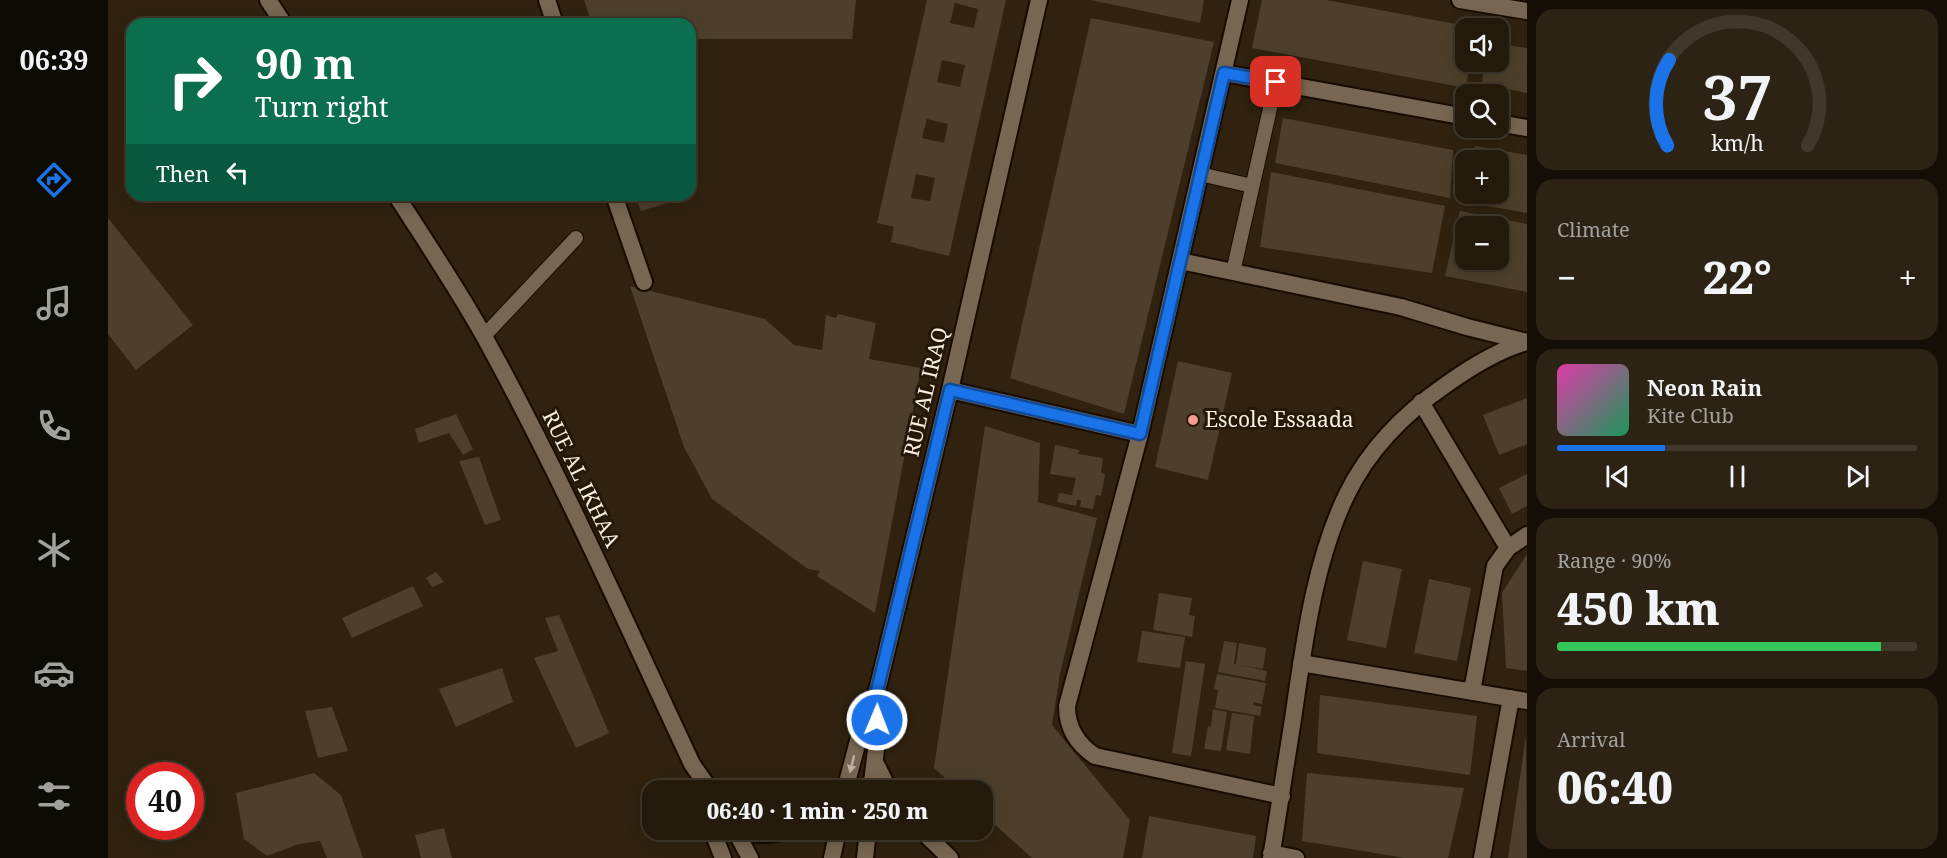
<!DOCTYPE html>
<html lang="en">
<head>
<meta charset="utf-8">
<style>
  :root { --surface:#241a0b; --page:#2c2314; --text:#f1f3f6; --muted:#a3a19d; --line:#41382c; --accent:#1a73e8 }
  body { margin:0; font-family:"Noto Serif",serif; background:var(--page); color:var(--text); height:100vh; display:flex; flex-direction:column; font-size:22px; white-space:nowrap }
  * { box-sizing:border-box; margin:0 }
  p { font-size:20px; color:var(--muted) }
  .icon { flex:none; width:33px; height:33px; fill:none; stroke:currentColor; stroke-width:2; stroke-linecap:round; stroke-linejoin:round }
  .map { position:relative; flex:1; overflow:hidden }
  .panel { display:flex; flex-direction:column; gap:9px; padding:9px; background:#140e06; width:420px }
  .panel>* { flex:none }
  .hud { position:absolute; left:18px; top:18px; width:570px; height:183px; border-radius:18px; box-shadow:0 3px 15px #0003,0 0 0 2px var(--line); background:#0b6e4f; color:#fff; overflow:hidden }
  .buttons { position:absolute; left:1347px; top:18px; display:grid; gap:12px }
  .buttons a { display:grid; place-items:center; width:54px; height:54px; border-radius:12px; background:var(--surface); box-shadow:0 3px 15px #0003,0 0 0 2px var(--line); font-size:30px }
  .speed { position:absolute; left:18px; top:762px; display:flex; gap:12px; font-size:30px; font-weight:700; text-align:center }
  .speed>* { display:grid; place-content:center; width:78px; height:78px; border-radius:50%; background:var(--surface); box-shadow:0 3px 15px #0003,0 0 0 2px var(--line); line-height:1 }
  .speed .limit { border:9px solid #d22; background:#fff; color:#111 }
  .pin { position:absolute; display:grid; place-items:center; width:51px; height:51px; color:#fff; margin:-26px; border-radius:12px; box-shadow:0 3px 9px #0006 }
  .me { position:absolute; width:66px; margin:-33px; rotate:1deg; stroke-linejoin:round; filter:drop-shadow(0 0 4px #0008) }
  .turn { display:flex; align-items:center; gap:21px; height:126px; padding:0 30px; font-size:27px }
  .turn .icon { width:78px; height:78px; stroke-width:2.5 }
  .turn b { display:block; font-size:42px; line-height:51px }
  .then { display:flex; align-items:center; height:57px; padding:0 30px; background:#0003; gap:12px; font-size:22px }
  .big { font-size:45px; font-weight:800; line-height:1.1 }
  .panel .tile { flex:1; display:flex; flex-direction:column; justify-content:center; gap:9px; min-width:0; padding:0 21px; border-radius:18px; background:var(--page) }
  .panel .dial { align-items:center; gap:0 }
  .dial svg { height:156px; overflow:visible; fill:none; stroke:var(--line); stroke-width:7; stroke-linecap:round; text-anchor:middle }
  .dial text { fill:var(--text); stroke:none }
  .song { display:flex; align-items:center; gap:18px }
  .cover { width:72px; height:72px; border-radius:9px; background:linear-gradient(135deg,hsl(320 70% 55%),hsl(150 70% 35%)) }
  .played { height:6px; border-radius:3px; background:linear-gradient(90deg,var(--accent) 30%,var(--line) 30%) }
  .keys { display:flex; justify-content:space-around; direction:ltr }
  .heat { display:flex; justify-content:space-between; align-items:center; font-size:33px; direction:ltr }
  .charge { height:9px; border-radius:4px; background:linear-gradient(90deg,#34c759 90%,var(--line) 0) }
  .trip { position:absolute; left:534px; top:780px; width:351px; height:60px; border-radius:18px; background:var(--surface); box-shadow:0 3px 15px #0003,0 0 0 2px var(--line); font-weight:800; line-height:60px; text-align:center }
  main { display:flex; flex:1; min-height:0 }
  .tab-bar { display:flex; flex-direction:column; width:108px; justify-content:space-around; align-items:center; background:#0e0a04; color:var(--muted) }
  .tab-bar .icon { width:42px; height:42px }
  .tab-bar .on { color:var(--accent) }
  .tab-bar b { font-size:27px; color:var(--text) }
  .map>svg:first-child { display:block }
  .building { fill:#4d3f2b; fill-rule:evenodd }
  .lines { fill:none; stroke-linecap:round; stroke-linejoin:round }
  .service-casing { stroke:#180b00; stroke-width:16 }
  .minor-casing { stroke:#180b00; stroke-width:20 }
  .tertiary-casing { stroke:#180b00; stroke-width:20 }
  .service { stroke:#776651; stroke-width:14 }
  .minor { stroke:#776651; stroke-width:16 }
  .tertiary { stroke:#776651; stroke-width:16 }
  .oneway { fill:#beb1a1 }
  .route-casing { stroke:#114b97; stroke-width:15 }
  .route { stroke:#1a73e8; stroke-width:10 }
  .poi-dot { fill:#f59c92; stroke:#261806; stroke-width:2 }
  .labels { text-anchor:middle; stroke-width:6; stroke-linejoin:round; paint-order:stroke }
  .street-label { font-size:21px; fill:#f8eee2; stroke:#261806 }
  .poi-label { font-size:21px; fill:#f8eee2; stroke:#261806; text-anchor:start }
</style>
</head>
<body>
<main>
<nav class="tab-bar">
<b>06:39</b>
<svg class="icon on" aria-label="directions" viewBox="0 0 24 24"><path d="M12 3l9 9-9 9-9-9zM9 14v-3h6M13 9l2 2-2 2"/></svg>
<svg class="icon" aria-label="music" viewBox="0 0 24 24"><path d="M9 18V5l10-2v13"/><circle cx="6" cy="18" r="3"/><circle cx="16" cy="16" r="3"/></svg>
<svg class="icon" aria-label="phone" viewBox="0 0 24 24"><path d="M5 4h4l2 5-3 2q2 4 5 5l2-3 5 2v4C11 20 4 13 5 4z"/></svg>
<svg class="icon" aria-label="climate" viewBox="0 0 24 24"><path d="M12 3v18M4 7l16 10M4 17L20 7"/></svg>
<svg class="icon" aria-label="car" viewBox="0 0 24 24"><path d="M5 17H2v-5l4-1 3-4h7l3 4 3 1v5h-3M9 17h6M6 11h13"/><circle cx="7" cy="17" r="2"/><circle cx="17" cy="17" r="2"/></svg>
<svg class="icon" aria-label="filters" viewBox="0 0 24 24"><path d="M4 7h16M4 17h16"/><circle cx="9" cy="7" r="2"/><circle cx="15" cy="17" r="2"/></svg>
</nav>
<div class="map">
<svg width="1419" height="858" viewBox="0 0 1419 858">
  <rect width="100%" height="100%" fill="#30220f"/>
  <!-- building -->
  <path class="building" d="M476,0H748L744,39H582V24H484Z
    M819,0H898L841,256L783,242L786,227L769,223ZM847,3L870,9L866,28L842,23ZM834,60L857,65L852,87L829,82ZM819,119L840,124L836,143L814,138ZM808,174L827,178L822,201L803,198Z
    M983,0H1096L1092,23Z
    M1154,0H1218L1364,27L1358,28V62H1362L1358,88L1144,48Z
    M983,18L1106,42L1016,414L902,378Z
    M1390,44L1419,48V93L1374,84L1376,62H1390Z
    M1175,118L1345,150L1342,198L1167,163Z
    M1367,146L1419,155V213L1362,203L1363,194H1390V160H1366Z
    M1163,172L1337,206L1324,273L1152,247Z
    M527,195H560L562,202L533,211Z
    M1352,211L1419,224V292L1337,276ZM1358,226H1390V260H1358Z
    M0,218L85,325L28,370L0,334Z
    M522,286L657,319L686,345L714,350L718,315L728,318L730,314L768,323L761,359L813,368L767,613L709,576L712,571L700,569L604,499L576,447Z
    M1070,361L1124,373L1100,480L1047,467Z
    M1419,398V444L1391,455L1375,415Z
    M348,414L365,449L355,455L341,433L311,443L307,429Z
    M877,426L932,443L930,502L989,518L952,674L944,725L1022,820L1015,858H924L874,813V790H850L826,768Z
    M947,445L971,450L970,454L995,458L993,473L997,474L993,496L988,495L985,509L972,507L973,500H969L968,506L949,502L951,493L964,495L968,478L942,474Z
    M371,457L393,520L377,525L351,461Z
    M1419,474V506L1404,514L1391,488Z
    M1419,554V671L1398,668L1394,593Z
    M1255,561L1294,569L1278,648L1239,640Z
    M328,572L336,582L324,587L318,578Z
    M1321,579L1363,588L1349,661L1306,653Z
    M305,586L315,606L244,638L234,618Z
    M1051,593L1084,598L1081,615L1087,616L1084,637L1045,630Z
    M451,615L501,733L468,748L426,658L450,651L437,618Z
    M1034,631L1077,637L1072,668L1029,662Z
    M1116,641L1129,643L1126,664H1128L1131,643L1158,648L1155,669L1132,665L1159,671L1157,681L1110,672Z
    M1078,661L1097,664L1083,756L1064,753Z
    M394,668L405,702L348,727L331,689Z
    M1109,674L1158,683L1154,704L1145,702V705L1154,707L1152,716L1107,708L1110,690L1106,689Z
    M1212,695L1369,716L1362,775L1209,753Z
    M224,707L240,751L210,758L197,711Z
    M1105,709L1119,712L1113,751L1096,749L1100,726L1103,727Z
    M1124,713L1146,716L1142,754L1118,750Z
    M1418,736L1419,858H1400Z
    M206,773L233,795L255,858H219L212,841L191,844L159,856L136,839L128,793Z
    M1199,773L1356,788L1340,858H1297L1194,841Z
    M1041,816L1148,836L1145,858H1034Z
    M336,828L344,858H313L307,835Z"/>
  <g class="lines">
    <!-- service casing -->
    <g class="service-casing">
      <path id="service" d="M1092,174L1144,186
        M1125,272L1168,82
        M376,336L468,238"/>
    </g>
    <!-- minor casing -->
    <g class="minor-casing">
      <path id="minor" d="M160,0L176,24
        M439,0L447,24
        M1132,0L1032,434L959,706C959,728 969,744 987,756L1174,796
        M1352,0L1419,11
        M1116,73L1358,117
        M1390,123L1419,128
        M288,195C318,242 350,289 377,338C453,476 517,621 584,764L602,790
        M506,195L536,282
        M1072,261L1293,307L1359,327L1419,342
        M842,390L1032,434
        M1313,402L1400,548
        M1193,663L1419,701
        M1364,691L1387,566L1400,548L1419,535
        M604,830L615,858
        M627,830L642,858
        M1163,853L1188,858
        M1163,858C1170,812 1178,765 1185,719C1196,644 1206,562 1239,494C1261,449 1298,412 1339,384C1363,367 1390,350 1419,342
        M1374,858L1403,698"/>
    </g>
    <!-- tertiary casing -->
    <g class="tertiary-casing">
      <path id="tertiary" d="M767,762L781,790
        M737,790L751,737L767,699L842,390L931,0
        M763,790L769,742L768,702
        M813,830L842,858
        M629,833C648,835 664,835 682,830
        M724,858L730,830
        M757,858L760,830"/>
    </g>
    <!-- service -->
    <use href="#service" class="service"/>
    <!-- minor -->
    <use href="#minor" class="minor"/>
    <!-- tertiary -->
    <use href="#tertiary" class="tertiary"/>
  </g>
  <!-- one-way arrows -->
  <defs><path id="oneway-solid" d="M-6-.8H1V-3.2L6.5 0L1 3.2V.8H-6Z" transform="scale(1.5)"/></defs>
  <use class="oneway" href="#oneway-solid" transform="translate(744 764) rotate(104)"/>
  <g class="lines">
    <!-- route casing -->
    <g class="route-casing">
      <path id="route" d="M769,720L767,699L842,390L1032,434L1116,73L1168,82"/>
    </g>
    <!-- route -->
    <use href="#route" class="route"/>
  </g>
  <!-- markers -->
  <circle class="poi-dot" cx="1085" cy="420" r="6"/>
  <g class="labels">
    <!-- street labels -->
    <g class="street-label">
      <text transform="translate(818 392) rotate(-77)" y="7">RUE AL IRAQ</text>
      <text transform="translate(473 479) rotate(64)" y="7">RUE AL IKHAA</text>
    </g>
    <!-- poi labels -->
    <g class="poi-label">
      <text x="1097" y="427">Escole Essaada</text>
    </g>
  </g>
</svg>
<div class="buttons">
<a><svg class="icon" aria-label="sound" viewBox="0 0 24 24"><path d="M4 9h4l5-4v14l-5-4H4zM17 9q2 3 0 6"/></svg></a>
<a><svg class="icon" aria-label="search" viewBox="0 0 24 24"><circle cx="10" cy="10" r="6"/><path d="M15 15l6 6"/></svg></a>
<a>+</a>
<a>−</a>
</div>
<div class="speed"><div class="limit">40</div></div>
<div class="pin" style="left:1168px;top:82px;background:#d93025"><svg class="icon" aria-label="arrive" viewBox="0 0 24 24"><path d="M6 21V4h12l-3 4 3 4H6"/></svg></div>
<svg class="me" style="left:769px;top:720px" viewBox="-20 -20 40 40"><circle r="17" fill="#1a73e8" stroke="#fff" stroke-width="3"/><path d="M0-11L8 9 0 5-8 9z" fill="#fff"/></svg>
<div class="trip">06:40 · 1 min · 250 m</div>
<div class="hud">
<div class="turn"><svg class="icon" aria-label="right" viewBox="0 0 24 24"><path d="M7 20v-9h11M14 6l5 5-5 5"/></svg><div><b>90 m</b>Turn right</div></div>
<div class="then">Then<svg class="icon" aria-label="left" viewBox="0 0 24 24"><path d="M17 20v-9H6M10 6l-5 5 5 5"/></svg></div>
</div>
</div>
<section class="panel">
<div class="tile dial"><svg viewBox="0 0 100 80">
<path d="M14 69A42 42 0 1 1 86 69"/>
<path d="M14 69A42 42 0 0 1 15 25" stroke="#1a73e8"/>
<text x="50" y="56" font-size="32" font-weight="700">37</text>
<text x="50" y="72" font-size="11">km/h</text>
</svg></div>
<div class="tile"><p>Climate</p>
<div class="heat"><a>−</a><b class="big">22°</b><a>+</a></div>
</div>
<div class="tile">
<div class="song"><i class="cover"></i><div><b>Neon Rain</b><p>Kite Club</p></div></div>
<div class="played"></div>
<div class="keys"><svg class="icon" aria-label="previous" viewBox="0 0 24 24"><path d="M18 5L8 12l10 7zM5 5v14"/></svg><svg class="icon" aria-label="pause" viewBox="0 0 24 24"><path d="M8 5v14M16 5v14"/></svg><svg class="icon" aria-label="next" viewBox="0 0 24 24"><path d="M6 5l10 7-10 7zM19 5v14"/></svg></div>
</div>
<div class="tile"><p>Range · 90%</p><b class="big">450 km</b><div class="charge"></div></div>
<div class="tile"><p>Arrival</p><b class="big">06:40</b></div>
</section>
</main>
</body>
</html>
